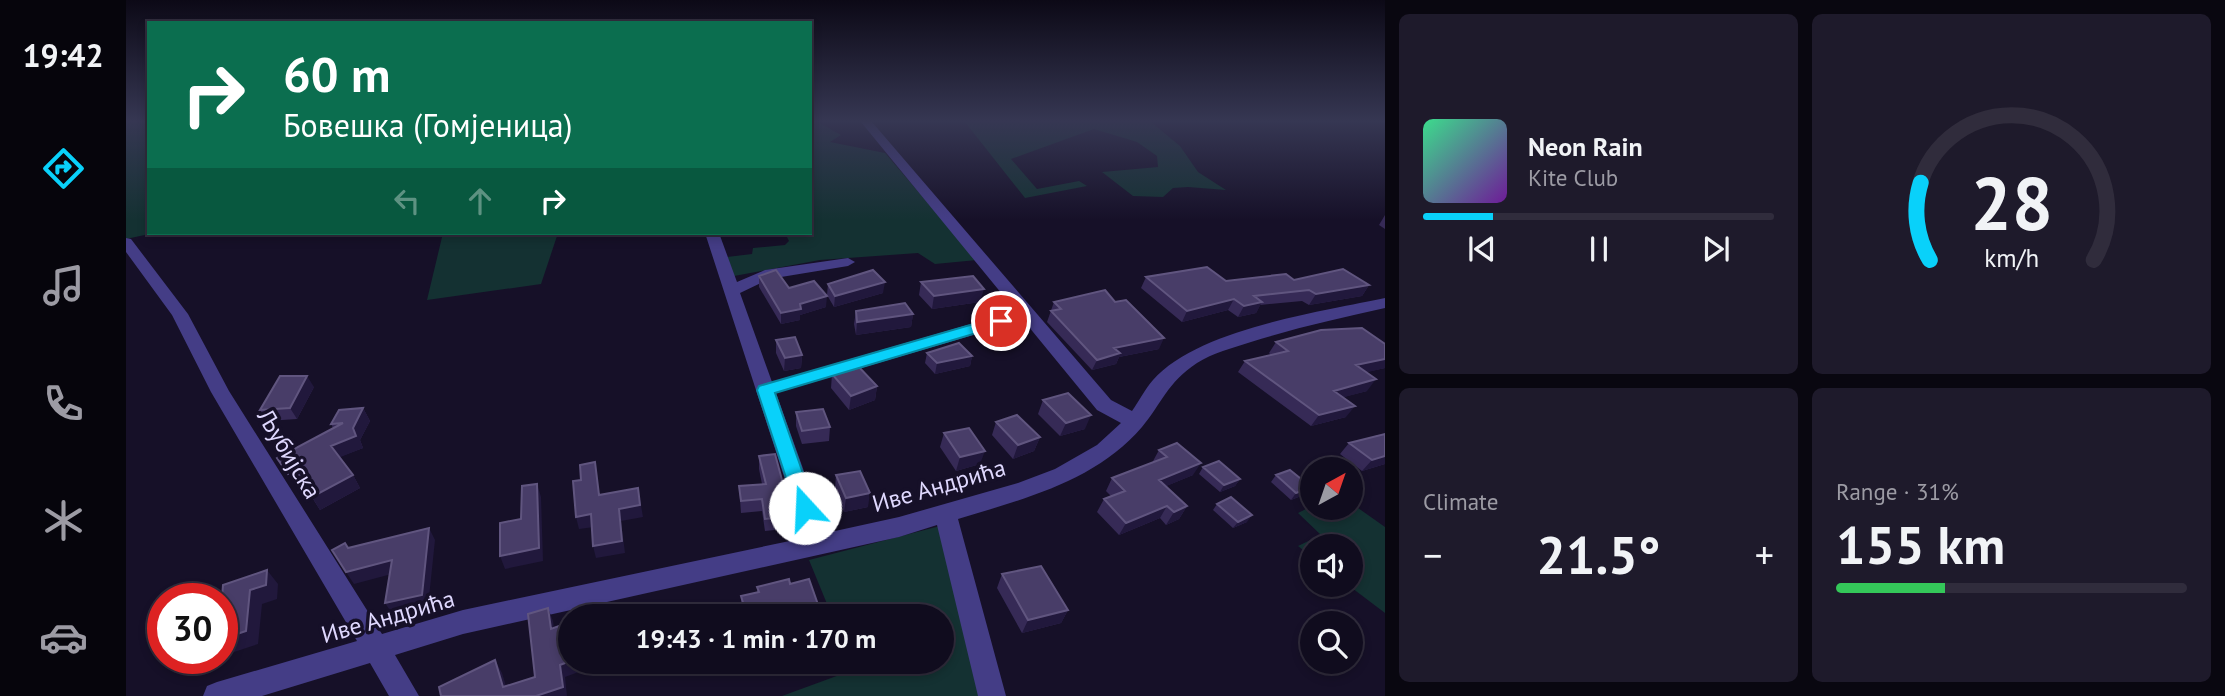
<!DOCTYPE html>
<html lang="en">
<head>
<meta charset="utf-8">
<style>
  :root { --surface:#100c1e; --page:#1e1a2b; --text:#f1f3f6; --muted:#9c9ba4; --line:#302c3c; --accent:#09d1fa }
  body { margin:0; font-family:"PT Sans",sans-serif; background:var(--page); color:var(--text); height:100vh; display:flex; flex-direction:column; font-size:26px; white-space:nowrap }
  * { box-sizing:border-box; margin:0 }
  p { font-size:23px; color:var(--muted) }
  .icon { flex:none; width:38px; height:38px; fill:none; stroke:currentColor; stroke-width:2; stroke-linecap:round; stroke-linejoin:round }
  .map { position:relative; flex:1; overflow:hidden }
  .drawer { display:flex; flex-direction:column; gap:14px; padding:14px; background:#090710; width:840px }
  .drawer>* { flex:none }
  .guide { position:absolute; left:21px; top:21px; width:665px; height:214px; border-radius:0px; box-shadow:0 4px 10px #0003,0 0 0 2px var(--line); background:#0b6e4f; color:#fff; overflow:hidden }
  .needle { width:46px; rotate:40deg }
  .buttons { position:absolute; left:1174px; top:457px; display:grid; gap:14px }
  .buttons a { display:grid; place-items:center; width:63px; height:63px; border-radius:50%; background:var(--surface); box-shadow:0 4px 10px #0003,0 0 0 2px var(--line); font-size:35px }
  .speed { position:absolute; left:21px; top:583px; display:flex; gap:14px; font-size:35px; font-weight:700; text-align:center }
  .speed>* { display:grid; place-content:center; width:91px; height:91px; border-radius:50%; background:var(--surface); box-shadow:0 4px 10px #0003,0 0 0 2px var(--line); line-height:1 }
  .speed .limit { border:10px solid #d22; background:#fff; color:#111 }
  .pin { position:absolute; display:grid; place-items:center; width:60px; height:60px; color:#fff; margin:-30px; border:4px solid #fff; border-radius:50%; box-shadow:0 2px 7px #0007 }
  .me { position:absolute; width:77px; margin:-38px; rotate:340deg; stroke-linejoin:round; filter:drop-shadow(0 0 5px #0008) }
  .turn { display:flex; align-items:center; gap:24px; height:147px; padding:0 21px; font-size:32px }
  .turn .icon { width:91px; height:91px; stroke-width:2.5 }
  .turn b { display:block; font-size:49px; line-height:60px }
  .lanes { display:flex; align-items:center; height:66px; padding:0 21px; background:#0003; justify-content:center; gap:35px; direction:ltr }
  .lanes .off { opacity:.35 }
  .big { font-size:52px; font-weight:700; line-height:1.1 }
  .drawer .card { flex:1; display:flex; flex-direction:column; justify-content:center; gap:10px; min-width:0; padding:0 24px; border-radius:10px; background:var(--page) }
  .drawer .dial { align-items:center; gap:0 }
  .dial svg { height:182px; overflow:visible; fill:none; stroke:var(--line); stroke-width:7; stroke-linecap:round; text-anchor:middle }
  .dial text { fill:var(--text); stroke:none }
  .song { display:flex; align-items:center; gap:21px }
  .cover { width:84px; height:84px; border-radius:10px; background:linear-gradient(135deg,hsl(150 70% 55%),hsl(280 70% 35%)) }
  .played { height:7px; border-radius:4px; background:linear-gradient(90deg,var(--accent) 20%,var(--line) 20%) }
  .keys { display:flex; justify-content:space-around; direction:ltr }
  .heat { display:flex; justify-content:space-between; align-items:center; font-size:38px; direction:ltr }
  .charge { height:10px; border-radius:5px; background:linear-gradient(90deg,#34c759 31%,var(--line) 0) }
  .drawer .tiles { flex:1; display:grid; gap:14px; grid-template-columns:repeat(2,1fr) }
  .trip { position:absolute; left:432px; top:604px; width:396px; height:70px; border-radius:35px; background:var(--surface); box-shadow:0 4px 10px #0003,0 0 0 2px var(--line); font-weight:700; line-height:70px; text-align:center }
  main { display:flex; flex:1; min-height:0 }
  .menu { display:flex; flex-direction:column; width:126px; justify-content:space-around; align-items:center; background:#06050c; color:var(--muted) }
  .menu .icon { width:49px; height:49px }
  .menu .current { color:var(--accent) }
  .menu b { font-size:32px; color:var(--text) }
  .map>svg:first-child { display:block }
  .green { fill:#143132 }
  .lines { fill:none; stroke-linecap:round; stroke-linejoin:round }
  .minor { fill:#443d86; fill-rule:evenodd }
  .wall { fill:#362a56 }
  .shaded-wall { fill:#21183c }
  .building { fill:#483d68; stroke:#60557f; stroke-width:2 }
  .route { fill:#09d1fa; stroke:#0688a2; stroke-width:2 }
  .labels { text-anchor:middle; stroke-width:7; stroke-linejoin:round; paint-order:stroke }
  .near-street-label { font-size:24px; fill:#dfd8fe; stroke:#161028 }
</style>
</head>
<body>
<main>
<nav class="menu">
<b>19:42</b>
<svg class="icon current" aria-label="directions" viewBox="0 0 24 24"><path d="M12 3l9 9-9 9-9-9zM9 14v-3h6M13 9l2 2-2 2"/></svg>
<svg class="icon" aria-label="music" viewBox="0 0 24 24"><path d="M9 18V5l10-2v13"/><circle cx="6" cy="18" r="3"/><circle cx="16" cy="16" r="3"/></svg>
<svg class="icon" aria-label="phone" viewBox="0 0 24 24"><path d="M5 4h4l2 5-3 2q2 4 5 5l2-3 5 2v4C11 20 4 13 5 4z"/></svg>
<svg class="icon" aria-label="climate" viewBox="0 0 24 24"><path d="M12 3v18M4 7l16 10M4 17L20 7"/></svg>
<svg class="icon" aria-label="car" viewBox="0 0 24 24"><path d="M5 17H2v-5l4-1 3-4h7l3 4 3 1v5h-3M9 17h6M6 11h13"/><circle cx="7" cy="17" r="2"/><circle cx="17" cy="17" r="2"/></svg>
</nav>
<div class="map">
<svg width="1259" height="696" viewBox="0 0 1259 696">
  <rect width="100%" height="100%" fill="#161028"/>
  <!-- green -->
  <path class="green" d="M0,122H23V233H28L0,239Z
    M684,122H692L715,135L704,142L759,153L851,260L809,264L792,253L694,260L608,276L601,257L626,254L627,248L659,245L663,241L659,233H684Z
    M1025,122L1054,146L1072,172L1100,190L1062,187L1047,188L1037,197L1007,196L976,172L1032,167L1031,156L1011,142L968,129L885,159L911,189L953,181L961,186L899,198L839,122Z
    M317,233H432L415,284L301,300Z
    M1225,503L1259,527V613L1222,585L1225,584V546H1186V557L1172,546L1195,535L1172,513L1186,506L1225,508Z
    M814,526L860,696H656L727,670L724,662H816V616H706L683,560Z"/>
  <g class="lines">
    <!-- minor -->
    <path class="minor" d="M735,122H746L985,400L1006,411C1013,401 1019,389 1027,380C1072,329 1193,312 1259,298V308C1214,318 1169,328 1125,342C1106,348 1087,353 1071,363C1041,383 1036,403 1016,427C970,481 898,499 832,519L880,696H852L811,525L773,537L337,634L269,655L293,696H263L244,663L136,696H77L81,686L91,682L231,641L85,392L46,315L0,252V238L5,239L62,314L103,391L256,634L337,610L678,538L579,233H593L611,282L639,270L722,258L729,262L722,266L643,279L614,293L646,382L869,317L875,316L883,321L881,325L650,393L700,533L773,517L892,483L929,469L971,445L995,423L971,410Z"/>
  </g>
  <!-- wall -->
  <path class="wall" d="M1259,215V229L1253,225Z
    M633,276L663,288L700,307L674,315V320L655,324L633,287Z
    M1020,277L1100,281L1168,280L1243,285L1236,296L1183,305L1176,301L1134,305L1130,313L1112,317L1102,310L1056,322L1015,288Z
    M795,282L854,302L806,309L793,295Z
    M702,284L757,293L708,307L701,295Z
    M928,302L1033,349L993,357L990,364L966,370L921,322Z
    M730,311L787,314L785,327L730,335L728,324Z
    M859,334L894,337L892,343L868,350L857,340Z
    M650,340L676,355L675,368L658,371L650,353Z
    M1150,342L1259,368L1240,372L1241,391L1217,397L1220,417L1185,426L1112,372L1119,361L1145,355L1143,353Z
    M801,353L846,356L844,366L809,374L799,363Z
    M706,374L751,386L749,400L723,410L705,388Z
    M188,387L171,419L141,421L134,410Z
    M917,400L959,429L934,436L912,414Z
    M237,408L244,421L234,440L237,448L213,457L227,475L234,488L194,510L177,483L171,486L151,458L207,428L205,424Z
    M670,412L704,427L703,441L676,444L670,426Z
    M870,422L914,437L908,451L887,459L866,435Z
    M818,433L854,464L830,471L814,447Z
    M1223,443L1259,464L1236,471L1214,454Z
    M1033,450L1067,475L1040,486L1061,506L1053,519L1040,525L1034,518L993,535L971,512L978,499L985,496L980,491L986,478L1026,463Z
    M633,456L659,491L669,516V528L639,531L636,511L615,513L613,486L636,484L633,469Z
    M1077,467L1114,479L1109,486L1094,492L1073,474Z
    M710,475L742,507L718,512L709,489Z
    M1150,475L1180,494L1165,500L1145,482Z
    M1091,504L1121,522L1107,528L1087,510Z
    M876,574L942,610L935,623L896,633L871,588Z
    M664,584L696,616H616L615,596L631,592V587Z"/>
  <!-- shaded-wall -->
  <path class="shaded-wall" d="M759,282L757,293L708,307L709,296Z
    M1243,285L1236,296L1183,305L1190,294Z
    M858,289L854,302L806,309L808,296Z
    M701,296L700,307L674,315V320L655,324V313L674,304Z
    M1108,299L1102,310L1056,322L1061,311Z
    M1136,302L1130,313L1112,317L1118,306Z
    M787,314L785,327L730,335L731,322Z
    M894,337L892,343L868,350L870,344Z
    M1038,338L1033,349L993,357L990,364L966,370L971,360L988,348Z
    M676,355L675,368L658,371L659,358Z
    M846,356L844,366L809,374L811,363Z
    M1259,359V368L1221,377L1230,365Z
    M181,376L188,387L171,419L164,408Z
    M1250,379L1241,391L1200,402L1208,391Z
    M751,386L749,400L723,410L725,396Z
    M1229,406L1220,417L1185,426L1193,415Z
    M237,408L244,421L234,440L237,448L212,458L205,446L227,428Z
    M965,415L959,429L934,436L940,423Z
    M914,437L908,451L887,459L892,445Z
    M859,451L854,464L830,471L834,457Z
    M1259,456V464L1236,471L1246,460Z
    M1075,463L1067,475L1026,492L1033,480Z
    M169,471L177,483L171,486L162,474Z
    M227,475L234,488L194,510L186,497Z
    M1114,479L1109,486L1094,492L1098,485Z
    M411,484L415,497L417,561L379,569L374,556L413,548Z
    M1185,487L1180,494L1165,500L1170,493Z
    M512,488L517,517L495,521L499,553L470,558L467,546L493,509Z
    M744,493L742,507L718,512L720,498Z
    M1041,506L1034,518L993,535L1000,523Z
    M1061,506L1053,519L1040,525L1048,512Z
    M465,514L468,527L453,529L450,517Z
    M1126,515L1121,522L1107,528L1112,522Z
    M303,528L309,540L302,607L267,615L259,603Z
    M266,560L273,572L228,584L220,572Z
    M141,570L152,584L151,599L136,604L132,644L96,656V639L124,590Z
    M422,608L427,621L430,642L425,629Z
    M942,610L935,623L896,633L902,620Z
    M369,660L376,673L383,696L377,687Z
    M444,661L465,662L466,667L439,677L441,696H410L434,665Z
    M630,662H652L630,667Z"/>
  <!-- building -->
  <path class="building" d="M1081,267L1100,281L1160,274L1168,280L1217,269L1243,285L1190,294L1183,290L1128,296L1136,302L1118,306L1108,299L1061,311L1020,277Z
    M650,270L663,288L688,281L701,296L674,304L675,309L655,313L633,276Z
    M747,270L759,282L709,296L702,284Z
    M847,276L858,289L808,296L795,282Z
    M979,290L989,302L1000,300L1038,338L988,348L994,353L971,360L925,311L935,309L928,302Z
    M779,303L787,314L731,322L730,311Z
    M884,327L894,337L870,344L859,334Z
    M1236,328L1259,344V359L1230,365L1250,379L1208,391L1229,406L1193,415L1119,361L1162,351L1150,342L1195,330Z
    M669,337L676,355L659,358L650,340Z
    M833,343L846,356L811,363L801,353Z
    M731,365L751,386L725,396L706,374Z
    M154,376H181L164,408L134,410Z
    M942,393L965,415L940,423L917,400Z
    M237,408L227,428L230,436L205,446L227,475L186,497L169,471L162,474L151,458L217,423L205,424L213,410Z
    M697,409L704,427L676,431L670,412Z
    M891,415L914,437L892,445L870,422Z
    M843,428L859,451L834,457L818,433Z
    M1259,434V456L1246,460L1223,443Z
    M1051,443L1075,463L1033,480L1061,506L1048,512L1041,506L1000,523L978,499L999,491L986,478L1041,457L1033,450Z
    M649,454L659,491H664L669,516L639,519L636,499L615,501L613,486L640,484L633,456Z
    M1093,461L1114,479L1098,485L1077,467Z
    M469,462L473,495L512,488L514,505L493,509L496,541L467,546L465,514L450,517L447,481L455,480L454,465Z
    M1164,470L1185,487L1170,493L1150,475Z
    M734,471L744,493L720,498L710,475Z
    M411,484L413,548L374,556V523L395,519L396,486Z
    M1105,497L1126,515L1112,522L1091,504Z
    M303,528L296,595L259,603L266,560L220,572L206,550L219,543L222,548Z
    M915,566L942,610L902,620L876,574Z
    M141,570L140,585L124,590L120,631L96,639V598L97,585Z
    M663,579L664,584L683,579L696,616H621L615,596L633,592L631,587Z
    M422,608L425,629L444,622V661L434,665L437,687L410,696H315L313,687L369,660L377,687L409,677L402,614Z"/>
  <!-- sky -->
  <linearGradient id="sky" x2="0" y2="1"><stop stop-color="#0c0916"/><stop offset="0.55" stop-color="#363753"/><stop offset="1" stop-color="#363753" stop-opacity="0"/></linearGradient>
  <rect width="1259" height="220" fill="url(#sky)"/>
  <!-- route -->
  <path class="route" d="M875,316L883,321L881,324L649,393L689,508L686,514H672L631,390L633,386Z"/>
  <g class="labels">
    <!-- near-street labels -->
    <g class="near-street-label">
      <text transform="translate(163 454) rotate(59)" y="8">Љубијска</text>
      <text transform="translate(813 486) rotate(-16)" y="8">Иве Андрића</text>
      <text transform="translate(262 617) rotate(-16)" y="8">Иве Андрића</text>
    </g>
  </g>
</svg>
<div class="buttons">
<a><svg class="needle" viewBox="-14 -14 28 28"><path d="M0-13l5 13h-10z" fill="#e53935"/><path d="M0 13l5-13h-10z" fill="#9c9ba4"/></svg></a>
<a><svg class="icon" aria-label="sound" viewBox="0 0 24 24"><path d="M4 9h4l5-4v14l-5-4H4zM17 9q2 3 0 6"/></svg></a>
<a><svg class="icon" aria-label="search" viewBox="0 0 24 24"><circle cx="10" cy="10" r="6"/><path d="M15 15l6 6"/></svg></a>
</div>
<div class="speed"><div class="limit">30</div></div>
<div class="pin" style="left:875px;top:321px;background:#d93025"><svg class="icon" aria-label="arrive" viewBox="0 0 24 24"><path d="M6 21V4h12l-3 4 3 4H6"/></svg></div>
<svg class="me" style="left:679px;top:508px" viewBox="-20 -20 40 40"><circle r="19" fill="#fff"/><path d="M0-13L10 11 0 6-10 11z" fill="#09d1fa"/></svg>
<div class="trip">19:43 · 1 min · 170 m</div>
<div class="guide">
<div class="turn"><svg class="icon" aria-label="right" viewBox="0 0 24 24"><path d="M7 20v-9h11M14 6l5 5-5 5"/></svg><div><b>60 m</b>Бовешка (Гомјеница)</div></div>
<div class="lanes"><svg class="icon off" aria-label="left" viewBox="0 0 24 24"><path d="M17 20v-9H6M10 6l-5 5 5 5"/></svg><svg class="icon off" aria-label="ahead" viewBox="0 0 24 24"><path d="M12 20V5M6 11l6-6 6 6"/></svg><svg class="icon" aria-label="right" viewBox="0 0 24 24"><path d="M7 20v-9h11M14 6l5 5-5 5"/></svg></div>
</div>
</div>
<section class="drawer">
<div class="tiles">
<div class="card">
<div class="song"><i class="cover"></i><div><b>Neon Rain</b><p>Kite Club</p></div></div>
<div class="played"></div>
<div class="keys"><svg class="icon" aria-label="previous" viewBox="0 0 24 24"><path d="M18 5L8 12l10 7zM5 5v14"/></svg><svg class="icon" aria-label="pause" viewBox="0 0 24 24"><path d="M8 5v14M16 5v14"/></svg><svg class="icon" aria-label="next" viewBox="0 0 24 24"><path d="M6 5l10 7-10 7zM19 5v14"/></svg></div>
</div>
<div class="card dial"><svg viewBox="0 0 100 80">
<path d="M14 69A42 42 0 1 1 86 69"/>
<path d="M14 69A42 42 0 0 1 10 35" stroke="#09d1fa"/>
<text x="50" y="56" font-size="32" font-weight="700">28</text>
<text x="50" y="72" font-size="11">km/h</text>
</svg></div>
<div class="card"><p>Climate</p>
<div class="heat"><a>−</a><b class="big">21.5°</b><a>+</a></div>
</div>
<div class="card"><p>Range · 31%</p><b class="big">155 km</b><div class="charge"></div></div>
</div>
</section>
</main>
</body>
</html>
